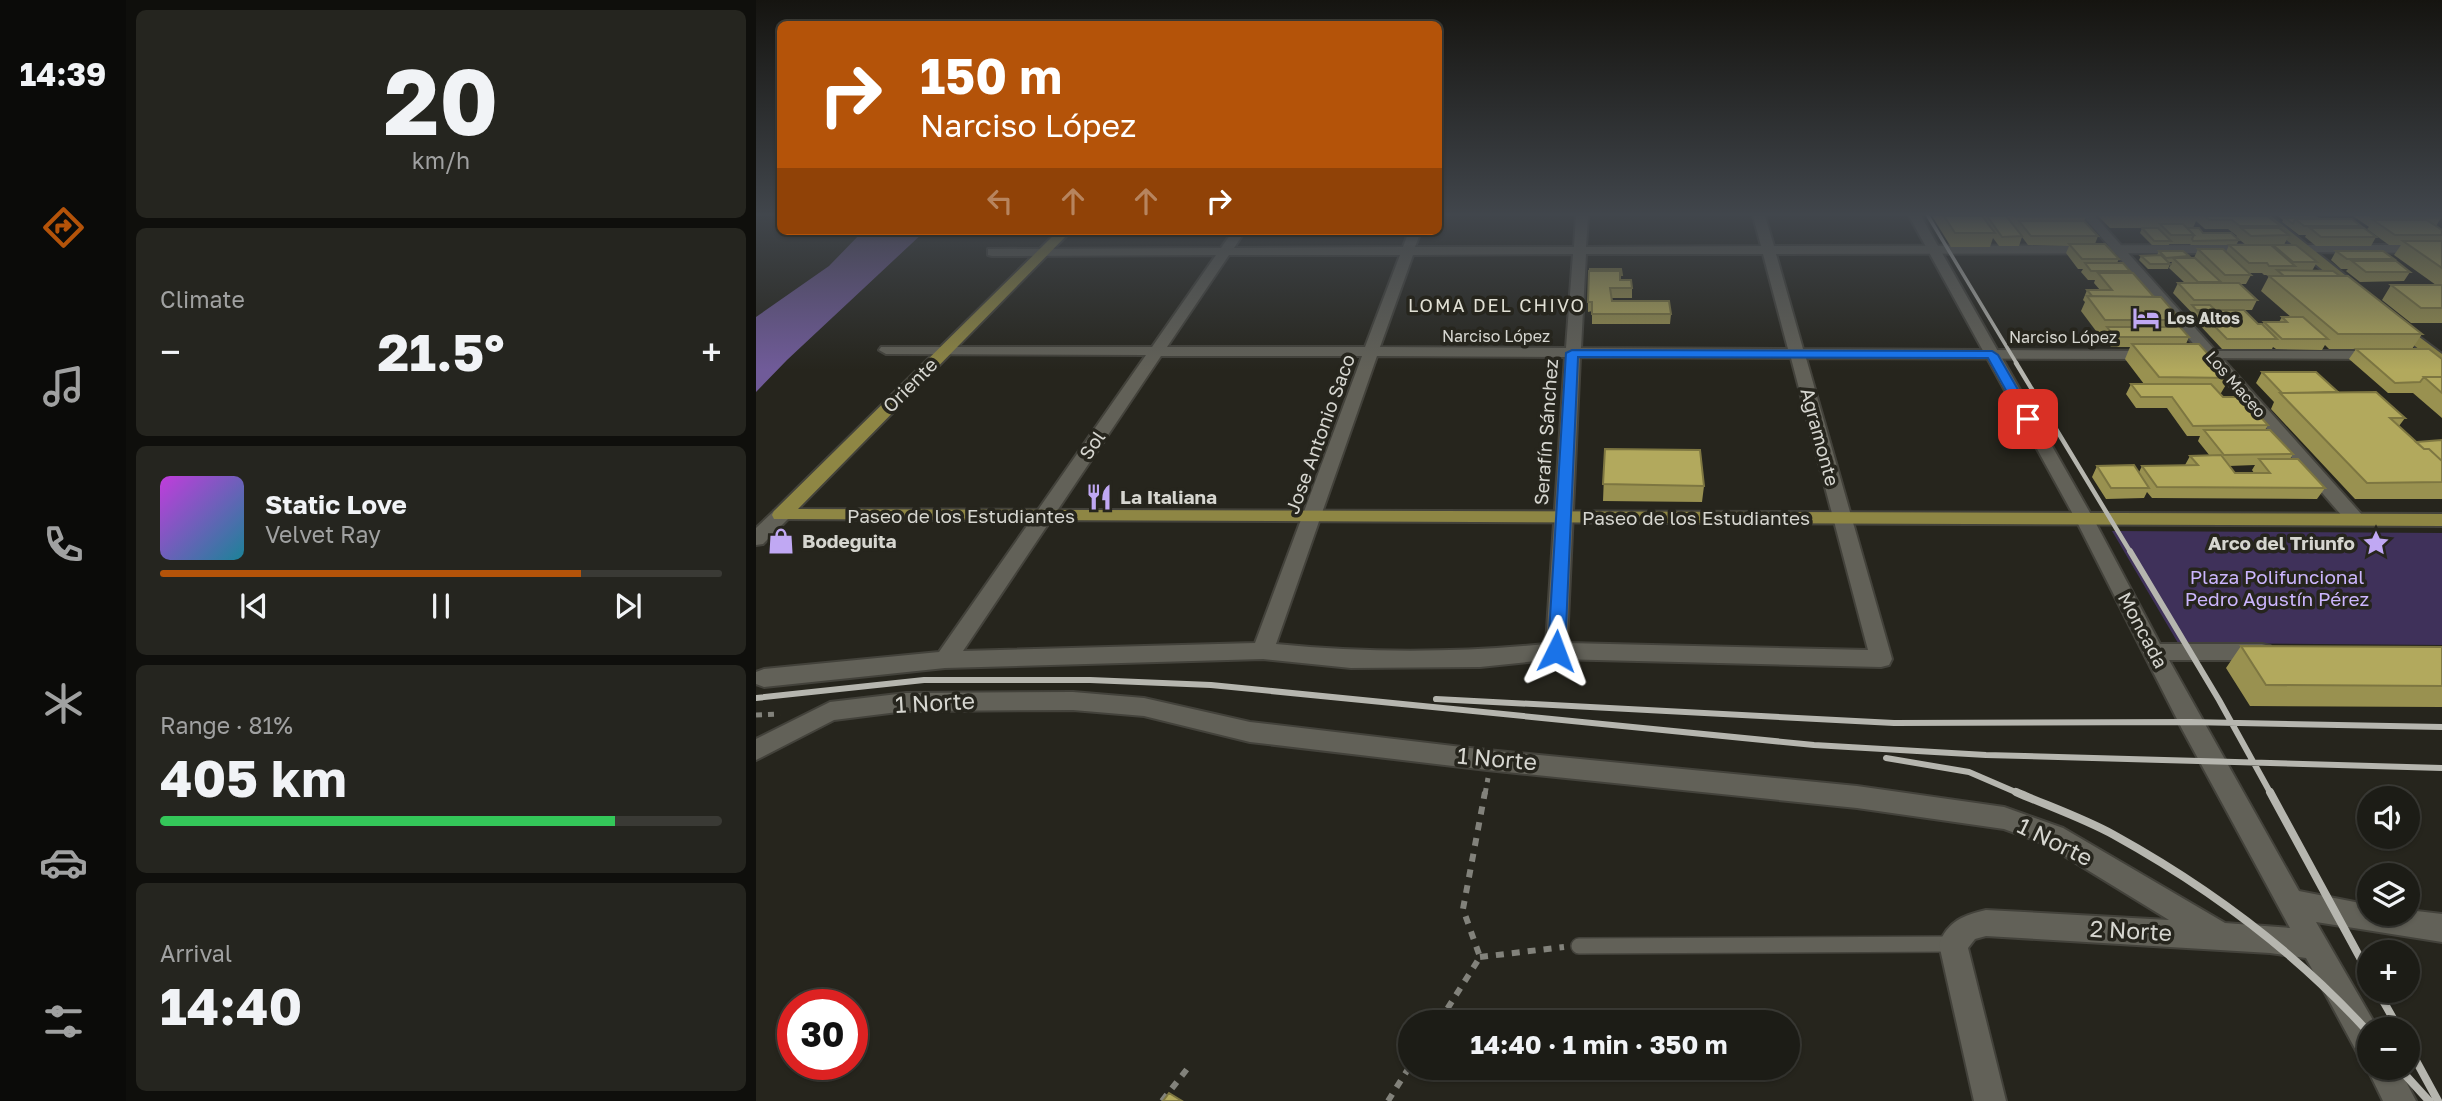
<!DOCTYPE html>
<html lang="en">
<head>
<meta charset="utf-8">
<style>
  :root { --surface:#1c1c16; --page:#25251f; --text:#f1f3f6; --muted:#a0a1a1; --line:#3a3a35; --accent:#b45309 }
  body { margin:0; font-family:"Golos Text",sans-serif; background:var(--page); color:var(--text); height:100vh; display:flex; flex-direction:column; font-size:26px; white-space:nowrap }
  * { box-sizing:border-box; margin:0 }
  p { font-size:23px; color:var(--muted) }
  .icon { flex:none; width:38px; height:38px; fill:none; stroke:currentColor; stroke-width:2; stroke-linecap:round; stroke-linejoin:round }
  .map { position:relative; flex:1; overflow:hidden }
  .side { display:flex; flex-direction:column; gap:10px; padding:10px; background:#0f0f0c; width:630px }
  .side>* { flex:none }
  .banner { position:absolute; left:21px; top:21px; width:665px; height:214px; border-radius:10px; box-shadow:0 2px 5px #0004,0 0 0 2px var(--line); background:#b45309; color:#fff; overflow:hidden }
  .tools { position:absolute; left:1601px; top:786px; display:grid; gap:14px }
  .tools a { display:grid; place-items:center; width:63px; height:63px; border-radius:50%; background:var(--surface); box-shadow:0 2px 5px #0004,0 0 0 2px var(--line); font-size:35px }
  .speed { position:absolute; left:21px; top:989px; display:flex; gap:14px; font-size:35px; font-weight:700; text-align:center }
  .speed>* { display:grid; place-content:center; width:91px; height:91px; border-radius:50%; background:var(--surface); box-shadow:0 2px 5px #0004,0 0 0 2px var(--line); line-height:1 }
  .speed .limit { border:10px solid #d22; background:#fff; color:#111 }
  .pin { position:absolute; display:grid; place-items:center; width:60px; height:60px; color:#fff; margin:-30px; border-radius:14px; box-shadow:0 4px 10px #0006 }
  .me { position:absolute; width:77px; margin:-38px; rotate:3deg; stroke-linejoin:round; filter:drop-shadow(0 0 5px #0008) }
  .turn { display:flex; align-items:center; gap:24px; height:147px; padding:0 28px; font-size:32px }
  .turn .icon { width:91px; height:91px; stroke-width:2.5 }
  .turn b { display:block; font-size:49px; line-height:60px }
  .lanes { display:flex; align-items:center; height:66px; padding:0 28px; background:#0003; justify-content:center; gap:35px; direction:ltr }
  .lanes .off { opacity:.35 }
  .big { font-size:52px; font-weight:700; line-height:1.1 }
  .side .tile { flex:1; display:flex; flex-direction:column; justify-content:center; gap:10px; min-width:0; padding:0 24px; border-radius:10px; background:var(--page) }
  .side .dial { align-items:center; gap:0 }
  .dial b { font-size:91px; line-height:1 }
  .song { display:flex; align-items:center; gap:21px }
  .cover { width:84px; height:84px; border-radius:10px; background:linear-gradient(135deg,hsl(290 70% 55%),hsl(190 70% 35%)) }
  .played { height:7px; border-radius:4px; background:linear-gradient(90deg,var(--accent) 75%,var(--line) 75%) }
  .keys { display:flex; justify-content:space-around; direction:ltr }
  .heat { display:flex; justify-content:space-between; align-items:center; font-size:38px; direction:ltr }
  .charge { height:10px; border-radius:5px; background:linear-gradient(90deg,#34c759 81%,var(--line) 0) }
  .trip { position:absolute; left:642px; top:1010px; width:402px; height:70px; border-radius:35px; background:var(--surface); box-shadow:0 2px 5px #0004,0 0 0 2px var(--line); font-weight:700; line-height:70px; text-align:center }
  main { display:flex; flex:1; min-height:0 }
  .tab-bar { display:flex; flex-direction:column; width:126px; justify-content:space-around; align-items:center; background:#0b0b09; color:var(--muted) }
  .tab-bar .icon { width:49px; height:49px }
  .tab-bar .on { color:var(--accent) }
  .tab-bar b { font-size:32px; color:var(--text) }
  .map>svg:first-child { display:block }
  .green { fill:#3f315a }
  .water { fill:#705b99 }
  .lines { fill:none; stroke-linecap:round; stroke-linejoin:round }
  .service-casing { stroke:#43423b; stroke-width:18 }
  .minor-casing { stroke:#43423b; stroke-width:4 }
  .tertiary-casing { stroke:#43423b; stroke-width:4 }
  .primary-casing { stroke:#43423b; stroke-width:4 }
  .path-far1 { stroke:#82827b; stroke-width:5; stroke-dasharray:6 6; stroke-linecap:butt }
  .path { stroke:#82827b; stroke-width:6; stroke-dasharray:8 8; stroke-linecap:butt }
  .service { stroke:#626158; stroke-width:15 }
  .minor { fill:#626158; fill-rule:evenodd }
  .tertiary { fill:#626158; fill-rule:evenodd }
  .primary { fill:#8e8644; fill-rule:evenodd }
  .rail-far3 { stroke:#b6b6af; stroke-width:3.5 }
  .rail-far2 { stroke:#b6b6af; stroke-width:4.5 }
  .rail-far1 { stroke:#b6b6af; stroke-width:6 }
  .rail { stroke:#b6b6af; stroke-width:8 }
  .wall { fill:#999150; fill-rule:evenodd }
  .building { fill:#b2a95d; stroke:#7d7641; stroke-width:2 }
  .route { fill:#1a73e8; stroke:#114b97; stroke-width:2 }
  .labels { text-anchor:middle; stroke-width:7; stroke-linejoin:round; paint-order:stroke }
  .far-poi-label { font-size:16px; font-weight:bold; fill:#d6d6d0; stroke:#26251d; text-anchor:start }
  .far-street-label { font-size:16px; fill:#d6d6d0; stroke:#26251d }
  .far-neighbourhood-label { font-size:18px; letter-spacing:2px; fill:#e1e0d5; stroke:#26251d }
  .street-label { font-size:19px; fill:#d6d6d0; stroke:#26251d }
  .poi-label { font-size:19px; font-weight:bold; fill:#d6d6d0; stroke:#26251d; text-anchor:start }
  .park-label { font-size:19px; fill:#ccb6fe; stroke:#26251d }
  .near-street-label { font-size:23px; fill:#d6d6d0; stroke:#26251d }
</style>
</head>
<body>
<main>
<nav class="tab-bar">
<b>14:39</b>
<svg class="icon on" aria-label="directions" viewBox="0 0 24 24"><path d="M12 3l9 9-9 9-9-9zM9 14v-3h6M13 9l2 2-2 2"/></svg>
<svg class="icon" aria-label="music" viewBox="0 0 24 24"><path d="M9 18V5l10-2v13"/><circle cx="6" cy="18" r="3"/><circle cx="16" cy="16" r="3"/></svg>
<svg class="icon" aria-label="phone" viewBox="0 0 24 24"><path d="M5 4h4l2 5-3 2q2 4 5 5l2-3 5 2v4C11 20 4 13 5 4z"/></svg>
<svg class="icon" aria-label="climate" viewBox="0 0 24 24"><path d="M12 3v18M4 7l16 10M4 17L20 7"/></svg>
<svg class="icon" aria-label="car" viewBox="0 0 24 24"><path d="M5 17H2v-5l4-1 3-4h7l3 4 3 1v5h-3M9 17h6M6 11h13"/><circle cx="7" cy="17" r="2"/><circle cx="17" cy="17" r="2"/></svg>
<svg class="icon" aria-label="filters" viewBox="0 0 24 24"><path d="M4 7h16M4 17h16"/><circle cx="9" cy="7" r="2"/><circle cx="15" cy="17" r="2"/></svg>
</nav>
<section class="side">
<div class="tile dial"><b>20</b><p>km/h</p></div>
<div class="tile"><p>Climate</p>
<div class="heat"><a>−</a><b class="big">21.5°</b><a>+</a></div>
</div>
<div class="tile">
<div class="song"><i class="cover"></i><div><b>Static Love</b><p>Velvet Ray</p></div></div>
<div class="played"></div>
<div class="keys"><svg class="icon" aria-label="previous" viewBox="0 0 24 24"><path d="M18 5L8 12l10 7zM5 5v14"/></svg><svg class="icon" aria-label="pause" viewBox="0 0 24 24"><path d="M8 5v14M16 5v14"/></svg><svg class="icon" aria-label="next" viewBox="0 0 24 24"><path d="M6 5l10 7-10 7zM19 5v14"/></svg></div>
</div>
<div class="tile"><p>Range · 81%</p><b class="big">405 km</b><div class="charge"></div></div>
<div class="tile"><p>Arrival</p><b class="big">14:40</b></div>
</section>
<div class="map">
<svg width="1686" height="1101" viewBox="0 0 1686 1101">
  <rect width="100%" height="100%" fill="#26251d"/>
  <!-- green -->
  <path class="green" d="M1356,531L1686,533V645L1422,643Z"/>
  <!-- water -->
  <path class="water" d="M107,231H169L31,360L0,392V317L73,266Z"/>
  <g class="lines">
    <!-- service casing -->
    <g class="service-casing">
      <path id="service" d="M823,946L1195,944"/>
    </g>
    <!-- minor casing -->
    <g class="minor-casing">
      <path id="minor" d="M820,216H832L830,247L1005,246L997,216H1009L1018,246L1496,245L1502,249L1496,253L1020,254L1047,349L1396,351L1403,355L1396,359L1050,358L1136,659L1133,665L1125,667L800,659L724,667L595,668L507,659L189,668L8,687L0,684V672L8,669L183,652L390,355L130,354L123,350L125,347H396L460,255L236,256L232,255V249L465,248L477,231H489L478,248L647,247L653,231H665L659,247H818ZM817,254L810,348L624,347L657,255ZM830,254H1007L1032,349L825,348ZM473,255H644L609,347H411ZM405,356H606L499,643L207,651ZM621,356L809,357L790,644C699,653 610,653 520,644ZM824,357L1035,358L1112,650L811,643Z
        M1530,245H1686V253L1526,252L1524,249Z
        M1436,351H1620L1627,355L1620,359L1431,358L1429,355L1431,352Z
        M25,509L32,511L34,515L32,519L7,544L0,545V528L18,511Z
        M1328,512L1335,514L1337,518L1404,644H1506L1514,646L1517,652L1514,658L1506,660H1413L1543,891L1614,905V914H1652V910L1686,914V942L1560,922L1622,1029H1614V1060L1603,1056L1550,958L1514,953L1230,936L1219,939L1212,948L1250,1101H1218L1183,944C1192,921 1208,915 1230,910L1413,920L1289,844L1248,829L1101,808L731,770L494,742L388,716L317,710L150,711L78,720L0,760V739L74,702L150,693L317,692L388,698L494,722L731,750L1101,786L1248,807L1307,828L1469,923L1534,928L1426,729L1319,518L1321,514Z
        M1614,1061V1068H1643L1660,1101H1627L1611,1068Z"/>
    </g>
    <!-- tertiary casing -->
    <g class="tertiary-casing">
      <path id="tertiary" d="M1153,216H1165L1337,518L1335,522H1321L1319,518Z
        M1327,216H1339L1607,516L1609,520L1607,524H1593Z"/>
    </g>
    <!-- primary casing -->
    <g class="primary-casing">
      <path id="primary" d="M1502,216H1515L1599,283V289H1589Z
        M302,231H315L42,509L1686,514V526L18,519L16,515L18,511Z
        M1642,321L1686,354V366L1681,364L1637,328L1635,325Z"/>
    </g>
    <!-- path-far1 -->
    <path class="path-far1" d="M0,715L24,714
      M729,794L732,778"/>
    <!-- path -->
    <path class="path" d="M724,957L808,947
      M683,1022L724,957L707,909L729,792
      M406,1101L435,1064
      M632,1101L654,1066"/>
    <!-- service -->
    <use href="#service" class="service"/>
    <!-- minor -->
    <use href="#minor" class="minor"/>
    <!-- tertiary -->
    <use href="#tertiary" class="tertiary"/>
    <!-- primary -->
    <use href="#primary" class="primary"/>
    <!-- rail-far3 -->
    <path class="rail-far3" d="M1172,216L1261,364"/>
    <!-- rail-far2 -->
    <path class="rail-far2" d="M1260,363L1375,553"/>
    <!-- rail-far1 -->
    <path class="rail-far1" d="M1374,551L1463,700L1515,794
      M0,698L168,680H334L455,685L1058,745L1230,755L1686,768
      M680,699L1138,723L1434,722L1686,727
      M1130,758L1213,772L1264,794"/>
    <!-- rail -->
    <path class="rail" d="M1260,792C1292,806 1327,818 1358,835C1452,887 1542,954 1614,1034
      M1514,792L1614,976
      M1621,990L1643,1029
      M1652,1046L1682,1101
      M1643,1068L1673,1101"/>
  </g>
  <!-- wall -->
  <path class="wall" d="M1176,216H1329L1330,217L1328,221L1342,236L1339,244L1363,259L1361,263L1374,271L1373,273L1425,320L1422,327L1433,337L1430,344L1474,378L1465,393H1463L1467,397L1512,425L1509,430L1537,454L1534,459L1569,488L1561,499L1396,498L1391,492L1388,498L1350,499L1336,477L1341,466L1383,472L1386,466L1429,465L1434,456H1454L1442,441L1444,436H1431L1411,408H1380L1370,394L1375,384H1388L1369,359L1374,347H1355L1347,337L1348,335H1343L1325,311L1329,302L1327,300L1331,290H1344L1338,283L1339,280H1332L1325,272L1327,269H1322L1310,253L1313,246L1272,245L1266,237L1263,246H1243L1237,238L1234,247H1195ZM1499,465L1496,470L1498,473H1479L1473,466Z
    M1342,216H1511L1525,226L1524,228L1533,235L1528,245H1490L1480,237L1481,236L1472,229H1449L1440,221L1437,228L1447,233L1483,240L1480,245H1435L1434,244H1413V245H1396L1384,233L1386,228H1354Z
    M1522,216H1561L1560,218L1564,219L1605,226L1603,228L1620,237L1615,246H1560L1549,237L1550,235H1543L1526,222L1527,220Z
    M1597,216H1681L1685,218L1680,226L1686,235V323H1655L1626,300L1635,285H1680L1638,255L1645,245H1633L1611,229L1613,227Z
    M1473,245L1516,247L1517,245L1561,262L1556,271L1584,276L1666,334L1656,349L1686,359V418L1657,393H1632L1593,359L1600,349H1573L1569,345L1566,350L1520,349L1517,347L1516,349H1466L1439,320L1440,317L1417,293L1422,283H1429L1413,268L1416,262H1412L1414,264L1412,269H1392L1383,260L1385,256L1401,255L1403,251L1433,256L1432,258H1438L1442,249L1470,252ZM1493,273H1506L1508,275H1518L1513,276L1505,291L1535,317H1526L1523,322H1508L1506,325L1502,324L1488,310H1496L1501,300L1484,284H1490L1495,275Z
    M1580,251L1638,259L1637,261L1654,272L1648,281L1604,282L1590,271L1592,269H1585L1575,260Z
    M865,269V280H864L876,288V298H856V301L915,314L914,324H836V311L832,312V302Z
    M1506,372L1582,393L1649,418L1643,426L1660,442L1686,440V499H1599L1515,409L1518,402L1500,383Z
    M849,449L948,486L946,502L847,501Z
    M1485,646L1686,647V707L1494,706L1470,668Z"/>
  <!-- building -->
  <path class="building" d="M1188,216H1226L1239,233H1199Z
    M1231,216H1250L1266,236L1246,237Z
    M1259,216H1329L1330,217H1260Z
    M1449,216H1511L1525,226H1484L1476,220H1453Z
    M1614,216H1681L1685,218H1618Z
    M1529,218H1561L1564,219H1539L1537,224Z
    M1539,219H1596L1605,226H1548Z
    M1617,220H1671L1686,230V235H1639Z
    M1263,221H1328L1342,236H1275Z
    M1404,224H1427L1438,235H1415Z
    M1386,228H1402L1415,241H1398Z
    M1431,228H1443L1447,233H1475L1483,240L1437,241L1436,239L1438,235Z
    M1485,228H1523L1533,235L1495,236Z
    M1554,228H1608L1620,237H1565Z
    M1647,241H1686V268Z
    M1313,244H1349L1363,259H1326Z
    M1473,245H1515L1539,266H1513L1511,263H1493Z
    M1517,245H1540L1561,262H1537Z
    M1442,249H1467L1495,275H1469Z
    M1403,251H1427L1433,256L1410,258Z
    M1580,251H1627L1638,259H1591Z
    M1405,255L1414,264H1394L1385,256Z
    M1417,258H1439L1465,282H1442Z
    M1596,261H1640L1654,272H1610Z
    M1329,263H1367L1374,271H1335Z
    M834,269H865L866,275H864V271H834Z
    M1521,270L1577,271L1584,276H1528Z
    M833,271H864V280H875L876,288H854L856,301H913L915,314H836V302H832Z
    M1342,273H1377L1398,297L1336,296L1331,290H1356Z
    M1513,276H1592L1666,334H1582Z
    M1422,283H1483L1501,300H1438Z
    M1635,285H1686V308H1665Z
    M1331,296L1405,297L1425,320H1349Z
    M1436,305H1454L1459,310H1443L1442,312Z
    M1443,310H1488L1502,324H1506L1521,339H1471Z
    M1526,317H1547L1572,339H1526L1508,322H1531Z
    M1351,327H1424L1433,337H1359Z
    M1376,344H1443L1474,378L1403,377Z
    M1600,349H1673L1686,359V377H1668L1664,382L1639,383Z
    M1506,372H1560L1582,392L1526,393Z
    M1668,377H1686V393Z
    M1375,384H1455L1467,397H1486L1512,425L1437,426L1416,397H1385Z
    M1620,392L1649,418H1634L1668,449H1673L1686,461V482L1611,483L1524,393Z
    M1448,430H1514L1537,454L1468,455Z
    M1686,440V461L1673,449H1668L1660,442Z
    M849,449L944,450L948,486L847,484Z
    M1465,455L1479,473H1514L1503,459H1542L1569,488L1401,487L1386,466L1442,465L1434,456Z
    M1378,465L1393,488H1355L1341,466Z
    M1485,646L1686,647V686L1510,685Z
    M413,1093L426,1101H407Z"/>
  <!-- sky -->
  <linearGradient id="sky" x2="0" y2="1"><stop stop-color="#151410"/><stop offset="0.58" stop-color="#41464c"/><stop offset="1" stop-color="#41464c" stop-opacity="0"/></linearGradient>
  <rect width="1686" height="370" fill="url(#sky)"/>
  <!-- route -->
  <path class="route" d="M816,350L1236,351L1242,355L1279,419L1272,423L1267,421L1232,358L822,357L809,651L807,656H794L792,651L810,353Z"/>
  <!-- icons -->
  <defs>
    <g id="hotel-bare" transform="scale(2.1)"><path d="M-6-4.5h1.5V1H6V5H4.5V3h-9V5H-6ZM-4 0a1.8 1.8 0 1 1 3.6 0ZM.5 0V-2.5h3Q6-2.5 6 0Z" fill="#c0a8f3" stroke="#26251d" stroke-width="2.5" paint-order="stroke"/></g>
    <g id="restaurant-bare" transform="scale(2.1)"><path d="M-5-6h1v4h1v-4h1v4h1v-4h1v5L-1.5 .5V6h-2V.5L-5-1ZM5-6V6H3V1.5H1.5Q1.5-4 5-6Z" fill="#c0a8f3" stroke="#26251d" stroke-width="2.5" paint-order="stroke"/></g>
    <g id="shop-bare" transform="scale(2.1)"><path d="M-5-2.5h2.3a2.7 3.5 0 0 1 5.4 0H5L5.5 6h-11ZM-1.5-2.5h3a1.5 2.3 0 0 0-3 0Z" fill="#c0a8f3" stroke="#26251d" stroke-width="2.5" paint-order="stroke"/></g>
    <g id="sight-bare" transform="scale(2.1)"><path d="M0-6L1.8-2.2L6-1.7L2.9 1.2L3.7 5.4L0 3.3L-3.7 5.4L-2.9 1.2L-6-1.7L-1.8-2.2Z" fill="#c0a8f3" stroke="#26251d" stroke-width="2.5" paint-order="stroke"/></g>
  </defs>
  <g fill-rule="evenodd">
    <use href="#hotel-bare" x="1390" y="318"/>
    <use href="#restaurant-bare" x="343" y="497"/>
    <use href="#shop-bare" x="25" y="541"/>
    <use href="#sight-bare" x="1620" y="543"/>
  </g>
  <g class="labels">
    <!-- far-poi labels -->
    <g class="far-poi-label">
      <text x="1411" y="324">Los Altos</text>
    </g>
    <!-- far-street labels -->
    <g class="far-street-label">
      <text x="740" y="342">Narciso López</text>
      <text x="1307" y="343">Narciso López</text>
      <text transform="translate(1480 384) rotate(49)" y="6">Los Maceo</text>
    </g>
    <!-- far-neighbourhood labels -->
    <g class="far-neighbourhood-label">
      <text x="741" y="312">LOMA DEL CHIVO</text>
    </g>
    <!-- street labels -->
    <g class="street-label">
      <text transform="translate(154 385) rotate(-45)" y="7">Oriente</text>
      <text transform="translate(790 432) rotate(-86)" y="7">Serafín Sánchez</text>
      <text transform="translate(564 434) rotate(-70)" y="7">Jose Antonio Saco</text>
      <text transform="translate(1064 437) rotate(75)" y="7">Agramonte</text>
      <text transform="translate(336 445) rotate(-56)" y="7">Sol</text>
      <text x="205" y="523">Paseo de los Estudiantes</text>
      <text x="940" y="525">Paseo de los Estudiantes</text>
      <text transform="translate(1387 630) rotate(62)" y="7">Moncada</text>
    </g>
    <!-- poi labels -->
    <g class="poi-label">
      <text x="364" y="504">La Italiana</text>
      <text x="46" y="548">Bodeguita</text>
      <text x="1599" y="550" text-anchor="end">Arco del Triunfo</text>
    </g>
    <!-- park labels -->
    <g class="park-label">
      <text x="1521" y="584">Plaza Polifuncional<tspan x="1521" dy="22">Pedro Agustín Pérez</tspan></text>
    </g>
    <!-- near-street labels -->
    <g class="near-street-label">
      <text transform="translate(179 703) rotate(-3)" y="8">1 Norte</text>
      <text transform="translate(741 759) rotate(5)" y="8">1 Norte</text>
      <text transform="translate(1299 842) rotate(26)" y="8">1 Norte</text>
      <text transform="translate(1375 931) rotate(3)" y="8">2 Norte</text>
    </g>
  </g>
</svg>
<div class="tools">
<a><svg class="icon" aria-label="sound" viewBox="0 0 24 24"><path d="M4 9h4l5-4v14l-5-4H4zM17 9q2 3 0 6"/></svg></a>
<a><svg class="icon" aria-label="layers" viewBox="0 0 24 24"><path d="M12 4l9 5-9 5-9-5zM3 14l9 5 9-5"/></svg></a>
<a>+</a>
<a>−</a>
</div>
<div class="speed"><div class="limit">30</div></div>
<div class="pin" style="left:1272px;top:419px;background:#d93025"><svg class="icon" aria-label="arrive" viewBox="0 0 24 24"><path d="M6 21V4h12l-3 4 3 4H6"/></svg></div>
<svg class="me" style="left:800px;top:651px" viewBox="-20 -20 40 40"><path d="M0-17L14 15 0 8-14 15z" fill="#1a73e8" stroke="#fff" stroke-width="4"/></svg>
<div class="trip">14:40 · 1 min · 350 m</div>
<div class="banner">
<div class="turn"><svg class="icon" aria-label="right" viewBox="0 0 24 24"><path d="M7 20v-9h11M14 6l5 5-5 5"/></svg><div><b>150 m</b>Narciso López</div></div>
<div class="lanes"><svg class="icon off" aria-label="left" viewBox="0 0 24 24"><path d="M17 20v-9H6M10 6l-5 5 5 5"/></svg><svg class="icon off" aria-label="ahead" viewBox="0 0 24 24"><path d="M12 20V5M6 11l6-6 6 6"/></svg><svg class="icon off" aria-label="ahead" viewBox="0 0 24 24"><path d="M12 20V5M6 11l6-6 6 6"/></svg><svg class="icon" aria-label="right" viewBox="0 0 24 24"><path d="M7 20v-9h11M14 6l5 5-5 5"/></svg></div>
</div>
</div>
</main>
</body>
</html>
